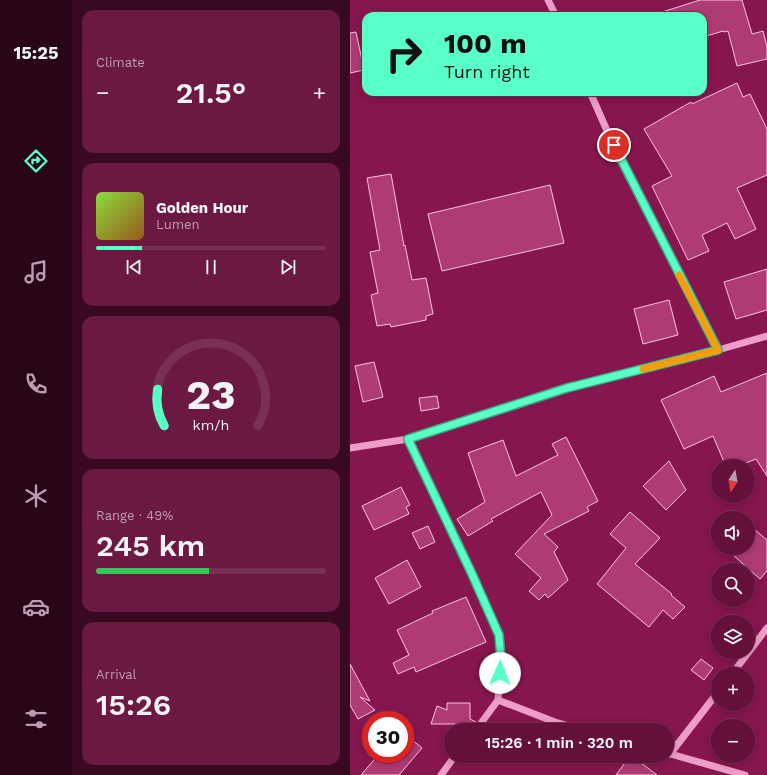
<!DOCTYPE html>
<html lang="en">
<head>
<meta charset="utf-8">
<style>
  :root { --surface:#65103a; --page:#6b1942; --text:#f1f3f6; --muted:#bc9daf; --line:#793054; --accent:#5affc6 }
  body { margin:0; font-family:"Work Sans",sans-serif; background:var(--page); color:var(--text); height:100vh; display:flex; flex-direction:column; font-size:15px; white-space:nowrap }
  * { box-sizing:border-box; margin:0 }
  p { font-size:13px; color:var(--muted) }
  .icon { flex:none; width:22px; height:22px; fill:none; stroke:currentColor; stroke-width:2; stroke-linecap:round; stroke-linejoin:round }
  .map { position:relative; flex:1; overflow:hidden }
  .side { display:flex; flex-direction:column; gap:10px; padding:10px; background:#380920; width:278px }
  .side>* { flex:none }
  .banner { position:absolute; left:12px; top:12px; width:345px; height:84px; border-radius:12px; box-shadow:0 2px 10px #0003,0 0 0 1px var(--line); background:#5affc6; color:#111; overflow:hidden }
  .needle { width:26px; rotate:191deg }
  .buttons { position:absolute; left:361px; top:459px; display:grid; gap:8px }
  .buttons a { display:grid; place-items:center; width:44px; height:44px; border-radius:50%; background:var(--surface); box-shadow:0 2px 10px #0003,0 0 0 1px var(--line); font-size:20px }
  .speed { position:absolute; left:12px; top:711px; display:flex; gap:8px; font-size:20px; font-weight:700; text-align:center }
  .speed>* { display:grid; place-content:center; width:52px; height:52px; border-radius:50%; background:var(--surface); box-shadow:0 2px 10px #0003,0 0 0 1px var(--line); line-height:1 }
  .speed .limit { border:6px solid #d22; background:#fff; color:#111 }
  .pin { position:absolute; display:grid; place-items:center; width:34px; height:34px; color:#fff; margin:-17px; border:2px solid #fff; border-radius:50%; box-shadow:0 1px 4px #0007 }
  .me { position:absolute; width:44px; margin:-22px; rotate:1deg; stroke-linejoin:round; filter:drop-shadow(0 0 3px #0008) }
  .turn { display:flex; align-items:center; gap:14px; height:84px; padding:0 16px; font-size:18px }
  .turn .icon { width:52px; height:52px; stroke-width:2.5 }
  .turn b { display:block; font-size:28px; line-height:34px }
  .big { font-size:30px; font-weight:600; line-height:1.1 }
  .side .card { flex:1; display:flex; flex-direction:column; justify-content:center; gap:6px; min-width:0; padding:0 14px; border-radius:12px; background:var(--page) }
  .side .dial { align-items:center; gap:0 }
  .dial svg { height:104px; overflow:visible; fill:none; stroke:var(--line); stroke-width:7; stroke-linecap:round; text-anchor:middle }
  .dial text { fill:var(--text); stroke:none }
  .song { display:flex; align-items:center; gap:12px }
  .cover { width:48px; height:48px; border-radius:6px; background:linear-gradient(135deg,hsl(90 70% 55%),hsl(30 70% 35%)) }
  .played { height:4px; border-radius:2px; background:linear-gradient(90deg,var(--accent) 20%,var(--line) 20%) }
  .keys { display:flex; justify-content:space-around; direction:ltr }
  .heat { display:flex; justify-content:space-between; align-items:center; font-size:22px; direction:ltr }
  .charge { height:6px; border-radius:3px; background:linear-gradient(90deg,#34c759 49%,var(--line) 0) }
  .trip { position:absolute; left:94px; top:723px; width:230px; height:40px; border-radius:20px; background:var(--surface); box-shadow:0 2px 10px #0003,0 0 0 1px var(--line); font-weight:600; line-height:40px; text-align:center }
  main { display:flex; flex:1; min-height:0 }
  .menu { display:flex; flex-direction:column; width:72px; justify-content:space-around; align-items:center; background:#280617; color:var(--muted) }
  .menu .icon { width:28px; height:28px }
  .menu .on { color:var(--accent) }
  .menu b { font-size:18px; color:var(--text) }
  .map>svg:first-child { display:block }
  .building { fill:#af3b75; stroke:#fac3df }
  .lines { fill:none; stroke-linecap:round; stroke-linejoin:round }
  .minor { stroke:#ee9dc6; stroke-width:7 }
  .route-casing { stroke:#3aa681; stroke-width:10 }
  .route { stroke:#5affc6; stroke-width:7 }
  .slow { stroke:#f59e0b; stroke-width:7 }
</style>
</head>
<body>
<main>
<nav class="menu">
<b>15:25</b>
<svg class="icon on" aria-label="directions" viewBox="0 0 24 24"><path d="M12 3l9 9-9 9-9-9zM9 14v-3h6M13 9l2 2-2 2"/></svg>
<svg class="icon" aria-label="music" viewBox="0 0 24 24"><path d="M9 18V5l10-2v13"/><circle cx="6" cy="18" r="3"/><circle cx="16" cy="16" r="3"/></svg>
<svg class="icon" aria-label="phone" viewBox="0 0 24 24"><path d="M5 4h4l2 5-3 2q2 4 5 5l2-3 5 2v4C11 20 4 13 5 4z"/></svg>
<svg class="icon" aria-label="climate" viewBox="0 0 24 24"><path d="M12 3v18M4 7l16 10M4 17L20 7"/></svg>
<svg class="icon" aria-label="car" viewBox="0 0 24 24"><path d="M5 17H2v-5l4-1 3-4h7l3 4 3 1v5h-3M9 17h6M6 11h13"/><circle cx="7" cy="17" r="2"/><circle cx="17" cy="17" r="2"/></svg>
<svg class="icon" aria-label="filters" viewBox="0 0 24 24"><path d="M4 7h16M4 17h16"/><circle cx="9" cy="7" r="2"/><circle cx="15" cy="17" r="2"/></svg>
</nav>
<section class="side">
<div class="card"><p>Climate</p>
<div class="heat"><a>−</a><b class="big">21.5°</b><a>+</a></div>
</div>
<div class="card">
<div class="song"><i class="cover"></i><div><b>Golden Hour</b><p>Lumen</p></div></div>
<div class="played"></div>
<div class="keys"><svg class="icon" aria-label="previous" viewBox="0 0 24 24"><path d="M18 5L8 12l10 7zM5 5v14"/></svg><svg class="icon" aria-label="pause" viewBox="0 0 24 24"><path d="M8 5v14M16 5v14"/></svg><svg class="icon" aria-label="next" viewBox="0 0 24 24"><path d="M6 5l10 7-10 7zM19 5v14"/></svg></div>
</div>
<div class="card dial"><svg viewBox="0 0 100 80">
<path d="M14 69A42 42 0 1 1 86 69"/>
<path d="M14 69A42 42 0 0 1 9 41" stroke="#5affc6"/>
<text x="50" y="56" font-size="32" font-weight="700">23</text>
<text x="50" y="72" font-size="11">km/h</text>
</svg></div>
<div class="card"><p>Range · 49%</p><b class="big">245 km</b><div class="charge"></div></div>
<div class="card"><p>Arrival</p><b class="big">15:26</b></div>
</section>
<div class="map">
<svg width="417" height="775" viewBox="0 0 417 775">
  <rect width="100%" height="100%" fill="#87164e"/>
  <!-- building -->
  <path class="building" d="M350,0H392L402,34L413,31L417,47V59L387,66L378,31L374,32L373,31L353,37V16H309V13Z
    M6,32L14,70L0,73V33Z
    M387,83L393,97L400,94L417,129V175L387,188L406,229L385,239L377,223L352,235L359,251L338,260L302,186L322,176L294,129L341,102L342,104Z
    M41,174L54,246L55,245L62,280L76,278L83,314L76,316V320L41,327L40,324L27,326L21,295L28,293L20,252L30,250L17,178Z
    M200,185L214,243L92,271L78,214Z
    M417,269V310L386,319L374,282Z
    M319,300L328,335L293,344L284,309Z
    M24,362L33,397L13,402L5,366Z
    M417,373V476L406,459L388,466H384L381,459L374,462L363,436L334,449L311,400L364,376L371,392Z
    M87,396L89,408L71,411L69,398Z
    M216,437L248,501L237,507L239,511L194,534L208,547L204,552L218,580L198,598L195,594L189,600L179,591L191,578L165,554L202,515L191,492L141,519L143,521L118,536L107,519L135,502L118,453L153,440L166,476L208,455L202,444Z
    M319,461L336,490L316,510L293,486Z
    M51,487L60,505L56,507L59,514L24,530L12,506Z
    M280,512L310,538L285,564L322,594L321,595L335,607L323,619L313,610L299,627L247,584L276,548L260,534Z
    M398,524L417,540V571L410,579L375,548H398Z
    M78,526L85,542L70,549L62,533Z
    M57,560L71,587L39,604L25,578Z
    M116,597L136,642L66,672L64,667L48,674L43,663L59,655L47,630L83,613L82,611Z
    M351,659L363,668L354,680L341,670Z
    M0,664L20,701L10,697L25,710L8,719L0,705Z
    M97,703H120V719L126,722L124,724H81L87,706L97,710Z
    M55,734L72,748L49,775H11L29,754H55Z
    M280,756H282L307,775H266Z"/>
  <g class="lines">
    <!-- minor -->
    <path class="minor" d="M198,0L206,16
      M240,92L269,158L368,350
      M58,439L123,574L149,635L151,660L148,700L126,730
      M0,448L58,439L217,388L368,350L417,336
      M382,674L417,628
      M148,700L205,722L233,730
      M317,753L395,775
      M320,754L368,692
      M91,775L105,756"/>
  </g>
  <g class="lines">
    <!-- route casing -->
    <g class="route-casing">
      <path id="route" d="M150,673L151,660L149,635L122,574L58,439L217,388L368,350L264,145"/>
    </g>
    <!-- route -->
    <use href="#route" class="route"/>
    <!-- slow -->
    <path class="slow" d="M293,369L368,350L329,275"/>
  </g>
</svg>
<div class="buttons">
<a><svg class="needle" viewBox="-14 -14 28 28"><path d="M0-13l5 13h-10z" fill="#e53935"/><path d="M0 13l5-13h-10z" fill="#bc9daf"/></svg></a>
<a><svg class="icon" aria-label="sound" viewBox="0 0 24 24"><path d="M4 9h4l5-4v14l-5-4H4zM17 9q2 3 0 6"/></svg></a>
<a><svg class="icon" aria-label="search" viewBox="0 0 24 24"><circle cx="10" cy="10" r="6"/><path d="M15 15l6 6"/></svg></a>
<a><svg class="icon" aria-label="layers" viewBox="0 0 24 24"><path d="M12 4l9 5-9 5-9-5zM3 14l9 5 9-5"/></svg></a>
<a>+</a>
<a>−</a>
</div>
<div class="speed"><div class="limit">30</div></div>
<div class="pin" style="left:264px;top:145px;background:#d93025"><svg class="icon" aria-label="arrive" viewBox="0 0 24 24"><path d="M6 21V4h12l-3 4 3 4H6"/></svg></div>
<svg class="me" style="left:150px;top:673px" viewBox="-20 -20 40 40"><circle r="19" fill="#fff"/><path d="M0-13L10 11 0 6-10 11z" fill="#5affc6"/></svg>
<div class="trip">15:26 · 1 min · 320 m</div>
<div class="banner">
<div class="turn"><svg class="icon" aria-label="right" viewBox="0 0 24 24"><path d="M7 20v-9h11M14 6l5 5-5 5"/></svg><div><b>100 m</b>Turn right</div></div>
</div>
</div>
</main>
</body>
</html>
